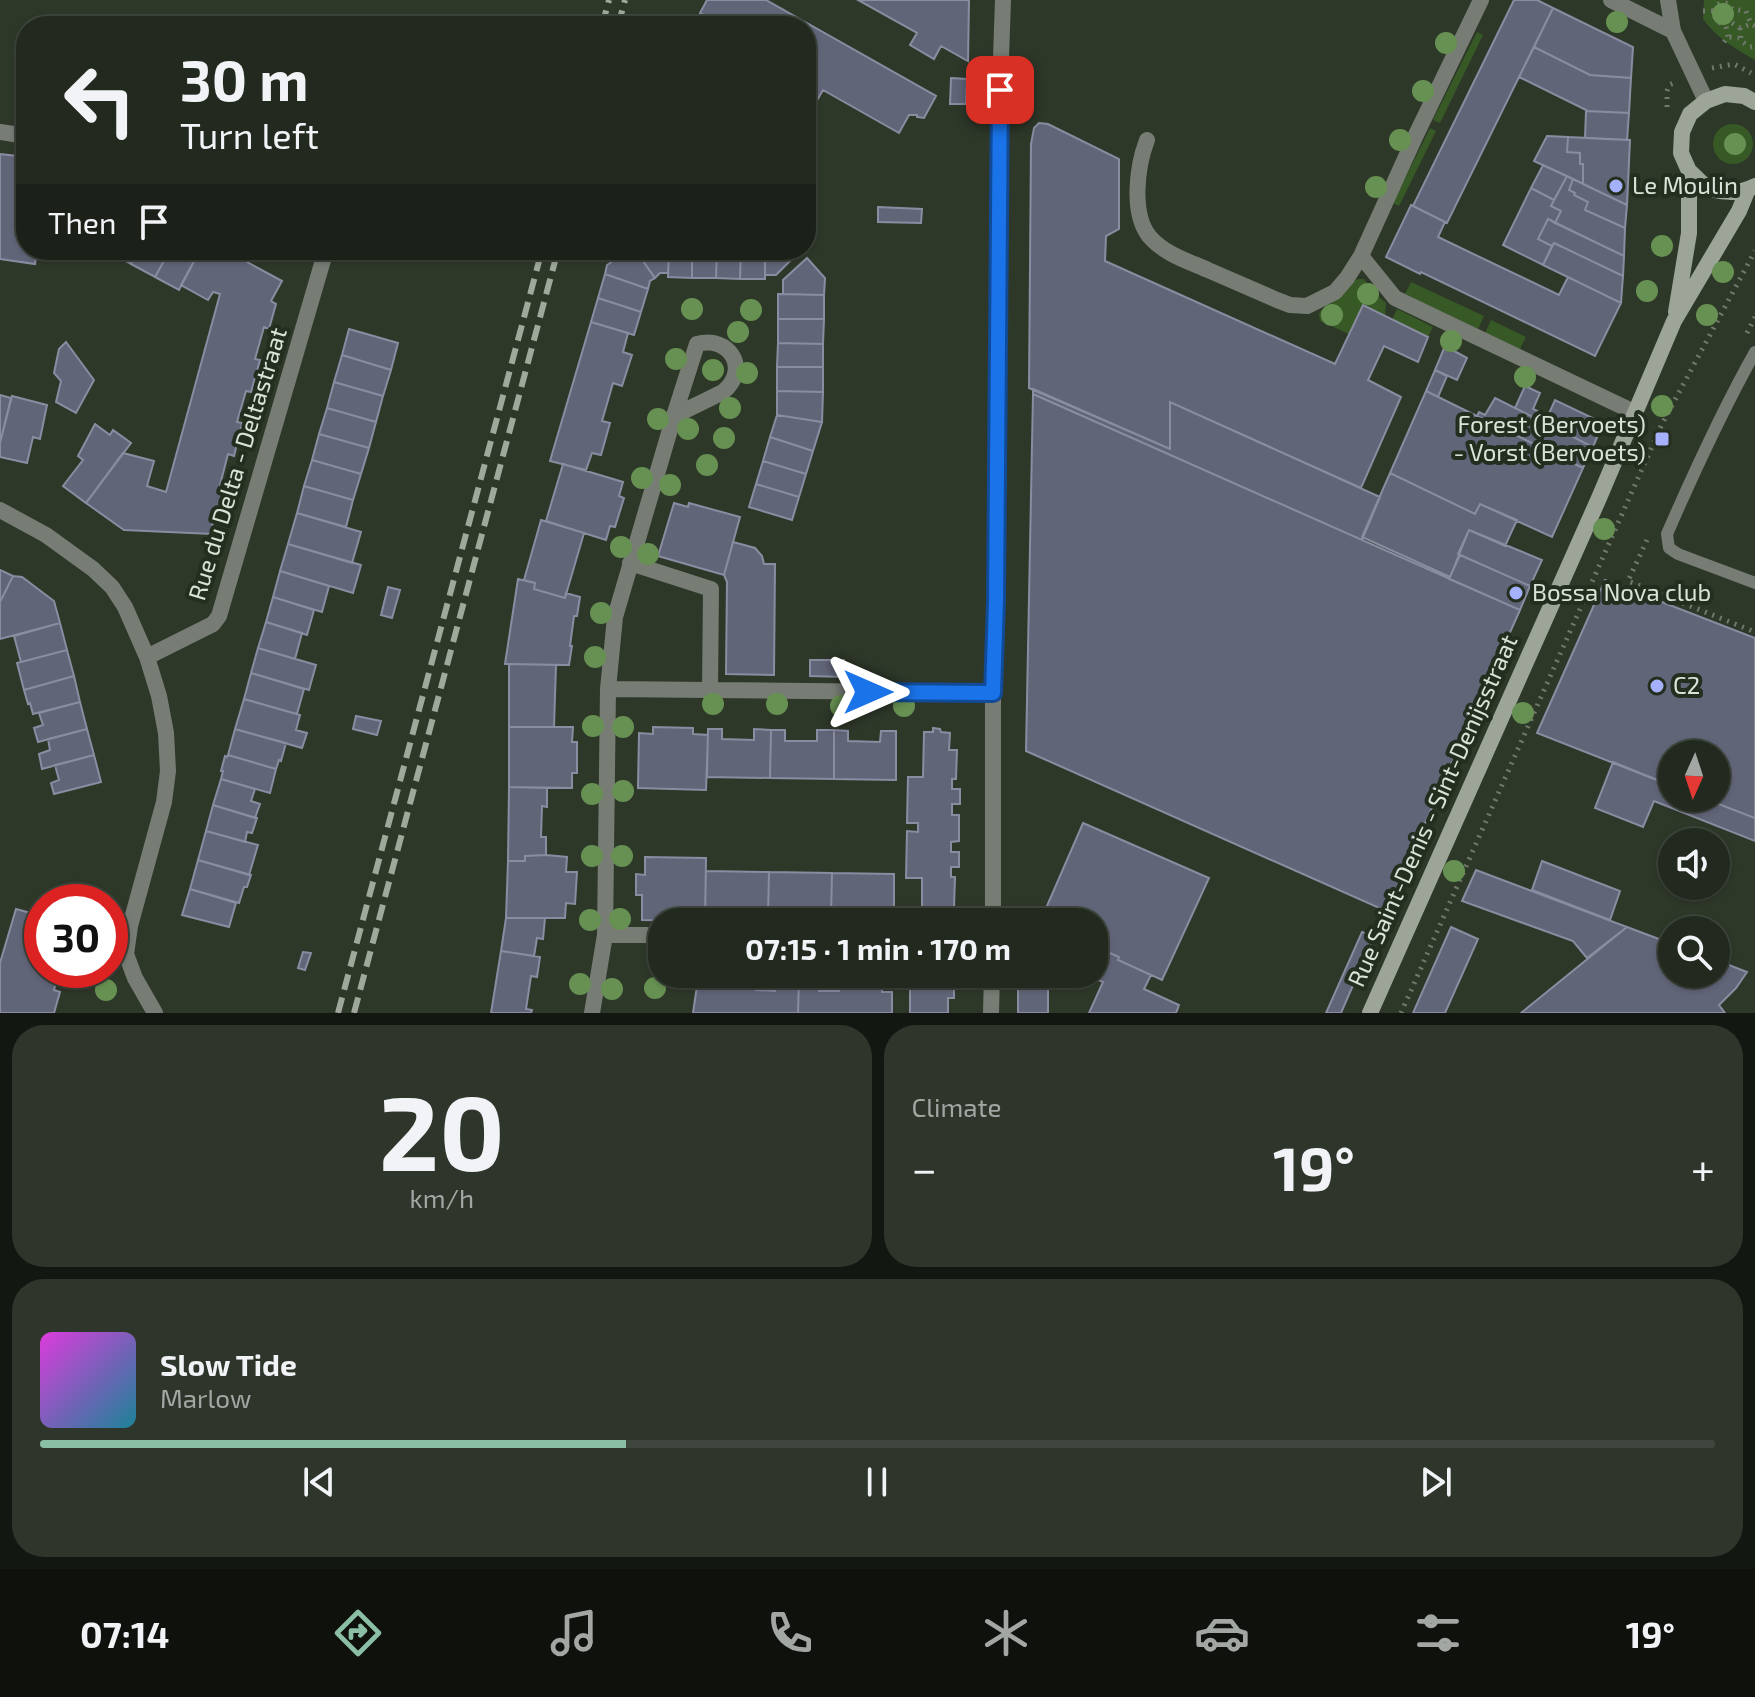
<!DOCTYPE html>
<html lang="en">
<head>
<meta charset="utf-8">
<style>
  :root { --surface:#222a1f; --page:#2e362c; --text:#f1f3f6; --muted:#a2a7a4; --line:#3f463d; --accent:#8abfa5 }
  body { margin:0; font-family:"Exo 2",sans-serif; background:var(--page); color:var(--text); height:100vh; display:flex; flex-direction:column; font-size:30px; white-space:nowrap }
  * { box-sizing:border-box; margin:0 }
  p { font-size:26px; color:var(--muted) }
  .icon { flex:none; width:44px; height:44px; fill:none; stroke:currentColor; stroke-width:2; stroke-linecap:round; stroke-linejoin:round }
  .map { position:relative; height:1013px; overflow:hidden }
  .side { display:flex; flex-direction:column; gap:12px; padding:12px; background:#131711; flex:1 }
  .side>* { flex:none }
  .hud { position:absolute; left:16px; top:16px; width:800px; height:244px; border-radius:32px; box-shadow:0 2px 6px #0004,0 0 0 2px var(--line); background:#222a1f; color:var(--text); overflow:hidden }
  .needle { width:52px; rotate:183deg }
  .buttons { position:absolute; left:1658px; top:740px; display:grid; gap:16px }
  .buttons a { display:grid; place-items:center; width:72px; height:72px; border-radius:50%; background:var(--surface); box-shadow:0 2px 6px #0004,0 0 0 2px var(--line); font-size:40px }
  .speed { position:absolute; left:24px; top:884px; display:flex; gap:16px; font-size:40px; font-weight:700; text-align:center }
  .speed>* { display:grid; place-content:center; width:104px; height:104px; border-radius:50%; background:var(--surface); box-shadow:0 2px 6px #0004,0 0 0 2px var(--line); line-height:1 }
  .speed .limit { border:12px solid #d22; background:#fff; color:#111 }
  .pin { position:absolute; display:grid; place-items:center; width:68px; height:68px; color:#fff; margin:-34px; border-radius:16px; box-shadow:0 4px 12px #0006 }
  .me { position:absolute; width:88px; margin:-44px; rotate:90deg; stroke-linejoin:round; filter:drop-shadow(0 0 6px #0008) }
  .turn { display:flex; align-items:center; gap:28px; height:168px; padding:0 32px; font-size:36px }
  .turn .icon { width:104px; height:104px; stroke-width:2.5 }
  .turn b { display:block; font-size:56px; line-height:68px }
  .then { display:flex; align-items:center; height:76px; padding:0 32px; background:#0003; gap:16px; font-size:30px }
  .big { font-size:60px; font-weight:700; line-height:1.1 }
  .side .widget { flex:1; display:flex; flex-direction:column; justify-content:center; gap:12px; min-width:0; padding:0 28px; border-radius:32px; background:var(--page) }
  .side .dial { align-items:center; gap:0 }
  .dial b { font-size:104px; line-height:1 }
  .song { display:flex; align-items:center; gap:24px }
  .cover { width:96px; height:96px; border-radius:12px; background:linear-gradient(135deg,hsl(300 70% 55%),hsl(190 70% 35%)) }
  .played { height:8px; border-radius:4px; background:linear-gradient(90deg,var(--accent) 35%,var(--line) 35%) }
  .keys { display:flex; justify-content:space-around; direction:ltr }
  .heat { display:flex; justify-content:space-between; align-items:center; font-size:44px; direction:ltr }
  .side .tiles { flex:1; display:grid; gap:12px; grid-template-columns:1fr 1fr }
  .widget:last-child { grid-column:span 2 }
  .trip { position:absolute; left:648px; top:908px; width:460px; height:80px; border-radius:32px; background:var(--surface); box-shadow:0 2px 6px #0004,0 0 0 2px var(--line); font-weight:700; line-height:80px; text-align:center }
  .menu { display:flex; height:128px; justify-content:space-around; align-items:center; background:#0e110c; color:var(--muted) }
  .menu .icon { width:56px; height:56px }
  .menu .current { color:var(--accent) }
  .menu b { font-size:36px; color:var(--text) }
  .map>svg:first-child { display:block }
  .green { fill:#375925 }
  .building { fill:#616578; stroke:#8a8da1; stroke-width:2 }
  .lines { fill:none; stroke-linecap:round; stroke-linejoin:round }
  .path { stroke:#70796c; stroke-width:5; stroke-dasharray:2 6; stroke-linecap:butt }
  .service { stroke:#777d75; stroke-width:12 }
  .minor { stroke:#777d75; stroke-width:16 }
  .tertiary { stroke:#777d75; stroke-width:16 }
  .secondary { stroke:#9ca598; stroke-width:16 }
  .rail { stroke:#a0a89c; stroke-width:6; stroke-dasharray:16 8; stroke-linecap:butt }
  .tree { fill:#679152 }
  .route-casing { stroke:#114b97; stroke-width:20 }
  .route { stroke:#1a73e8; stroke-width:14 }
  .poi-dot { fill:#a6b1fc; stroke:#242e1f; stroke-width:3 }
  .labels { text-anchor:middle; stroke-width:8; stroke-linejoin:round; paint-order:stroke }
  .poi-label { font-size:24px; fill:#dbe2d8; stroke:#242e1f; text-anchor:start }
  .street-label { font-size:24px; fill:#dbe2d8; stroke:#242e1f }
</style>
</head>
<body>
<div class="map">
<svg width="1755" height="1013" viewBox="0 0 1755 1013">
  <rect width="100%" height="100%" fill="#2e3829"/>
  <!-- green -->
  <path class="green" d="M1704,0H1755V60C1734,48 1717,38 1703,19Z
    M1477,32L1483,35L1440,123L1433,120Z
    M1713 144a20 20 0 1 1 40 0a20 20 0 1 1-40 0Z
    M1430,128L1436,131L1399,206L1393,203Z
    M1358,279H1364L1373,292L1386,303L1385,316L1363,306L1349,334L1320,321L1319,315L1320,311L1342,296L1354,281Z
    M1411,282L1484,316L1478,329L1405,294Z
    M1397,309L1433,327L1428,337L1392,320Z
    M1491,320L1526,337L1520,349L1485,333Z"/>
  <!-- building -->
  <path class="building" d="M707,0H766L936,96L924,118L917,117V115H909L899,133L823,90L808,116L806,115V26H707L711,19L700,13Z
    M858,0H969L968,61L941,46L934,59L910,45L917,33Z
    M1514,0H1537L1553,8L1447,223L1413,206Z
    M1553,8L1633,47L1631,78L1590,75L1534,47Z
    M1534,47L1590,75L1631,78L1629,113L1588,111L1519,77Z
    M951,78L967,79L966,104H950Z
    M1586,111L1629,113L1627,140L1585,138Z
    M1039,123L1048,124L1119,159V229L1106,236L1105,261L1335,364L1363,305L1428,337L1418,362L1384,346L1368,380L1401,397L1361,488L1170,402V449L1029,388L1031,144L1034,128Z
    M1547,136L1568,137L1567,152L1580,153V164H1583V184L1534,161Z
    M1568,137L1630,140L1627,205L1583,184V164H1580V153L1567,152Z
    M0,154L26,157V250H37L35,264L0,259Z
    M1543,165L1567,176L1554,200L1531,188Z
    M1567,176L1573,179L1569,190L1575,193L1574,195L1588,202L1585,210L1625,228L1624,256L1555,223L1561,211L1551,206Z
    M1573,179L1627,205L1625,228L1585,210L1588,202L1574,195L1575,193L1569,190Z
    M1531,188L1554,200L1551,206L1561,211L1555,223L1548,219L1538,239L1552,246L1543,265L1503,245Z
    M1411,205L1445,222L1438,237L1559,295L1568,277L1621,303L1595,356L1421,272L1420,274L1386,257Z
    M878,207L922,209L921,223L878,222Z
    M1548,219L1624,256L1623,276L1554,243L1552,246L1538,239Z
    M1554,243L1623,276L1621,303L1543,265Z
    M108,250H139L131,264L108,251Z
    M139,250H170L155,277L131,264Z
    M170,250H200L179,290L155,277Z
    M200,250H225L282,281L271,301L276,304L269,329L264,327L255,359L260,360L251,392L246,391L237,422L242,423L234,456L228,454L220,485L225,487L218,510H213L212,534L124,530L86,503L123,453L154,461L147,486L166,492L220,294L213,292L208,300L181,285Z
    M629,250H635L655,278L650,281L648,289L605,274L607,265Z
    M635,250H669L668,273H660L655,278Z
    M669,250H692V278L668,277Z
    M692,250H717L716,278H692Z
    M717,250H741L740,279L716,278Z
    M741,250H765V279H740Z
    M765,250H799L800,251L776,275H765Z
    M807,258L825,278L824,295L783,294V280Z
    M605,274L648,289L641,312L598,298Z
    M778,294L824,295V319H778Z
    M598,298L641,312L634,335L591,322Z
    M778,319H824L823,344L778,343Z
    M591,322L628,333L623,352L632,355L622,386L613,383L602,421L610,423L601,455L592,453L586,470L550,461Z
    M349,329L398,343L391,370L342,355Z
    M66,342L94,380L76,413L56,402L61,381L54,373L59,349Z
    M778,343L823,344V367H777Z
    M1445,346L1467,358L1457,380L1435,370Z
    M342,355L391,370L383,396L334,382Z
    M777,367H823V392L777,391Z
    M1435,370L1447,376L1438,397L1426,391Z
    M334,382L383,396L376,422L327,408Z
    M1525,386L1540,393L1533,409L1548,416L1555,400L1603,423L1593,447L1515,408Z
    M1033,389L1170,449V402L1380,497L1362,540L1033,394Z
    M777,391L823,392L822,422L777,415Z
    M1426,391L1583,468L1552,537L1480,504L1475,514L1390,473Z
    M1033,394L1520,610L1386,911L1026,751Z
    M0,395L11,398L0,443Z
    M12,396L47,405L40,439L33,437L27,463L0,457V443Z
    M1495,398L1593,447L1583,468L1477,416L1479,412L1485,415Z
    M327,408L376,422L369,448L319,434Z
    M777,415L822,422L813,451L770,437Z
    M95,424L110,435L113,430L131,443L86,503L63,486L83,460L78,456Z
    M319,434L369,448L361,474L312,460Z
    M770,437L813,451L806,474L763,461Z
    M312,460L361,474L353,500L304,486Z
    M763,461L806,474L799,497L756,484Z
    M563,464L623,482L619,496L624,498L615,527L610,526L606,540L546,521Z
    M1390,473L1475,514L1480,504L1517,520L1505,546L1469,530L1450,577L1362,537Z
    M756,484L799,497L792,520L749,507Z
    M304,486L353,500L346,527L297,513Z
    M674,503L688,507L689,503L740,517L724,575L658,556Z
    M297,513L361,532L352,563L288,544Z
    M541,520L584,533L565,598L534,589L535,583L524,580Z
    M1469,530L1542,560L1530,586L1458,554Z
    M733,542L755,548L762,556L764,564H775L774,675L726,674L727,582L724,575Z
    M288,544L361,565L353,593L280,571Z
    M1460,555L1530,586L1520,610L1449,579Z
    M0,570L13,576L0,602Z
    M280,571L329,586L322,612L273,597Z
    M13,576L22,577L54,601L60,623L0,639V602Z
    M518,579L535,583L534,589L565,598L566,593L580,597L577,616H574L570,646H572L569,665L505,664Z
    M1605,580L1755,638V818L1703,798H1716V754H1672V786L1537,733Z
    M388,587L400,590L392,618L381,615Z
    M273,597L314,610L307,635L266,622Z
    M266,622L302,633L295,659L258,648Z
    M60,623L67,650L21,662L14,636Z
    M258,648L316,665L309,690L251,673Z
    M67,650L74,676L24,690L17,663Z
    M810,660H844V677L810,676Z
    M509,664L556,665L554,727H509Z
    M251,673L304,689L297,714L244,699Z
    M74,676L80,702L33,714L30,703L28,704L24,690Z
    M244,699L300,715L296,730L307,733L302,748L235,729Z
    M80,702L87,729L38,742L34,728L43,725L39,713Z
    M356,716L381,721L377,735L353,729Z
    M509,727H573L572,742H577V773H572V788L509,787Z
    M653,727L693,728V734L708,735L706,790L638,788L639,733L653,734Z
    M933,728L940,729L941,732L950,733L949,750H957L956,779H952V789H960V804H952V815H959V841L951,842V852H959V867H951V877H955L954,907H947V922H922V878H906L907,831L918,832V823H907L908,777H923L924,732H933Z
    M87,729L94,755L42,769L39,754L50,750L48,739Z
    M235,729L286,743L281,761L279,760L276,769L228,755Z
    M708,729H722V739L754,740V729L771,730L770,778L707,777Z
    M771,730H785V741H817V730H834V779L770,778Z
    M834,730L848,731V741L880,742L881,731H896V780L834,779Z
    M94,755L101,782L54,794L51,783L59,780L55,765Z
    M228,755L276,769L270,793L221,779L223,771H221L225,756L227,757Z
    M1613,762L1672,786V798H1703L1755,818V841L1654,801L1643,827L1595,808Z
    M221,779L255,789L251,801L260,804L255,818L213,805Z
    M509,787L547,788V807L542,806L541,837H546V855L525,856V861H508Z
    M213,805L257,818L252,833L247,832L245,842L206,831Z
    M1083,823L1209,878L1162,980L1118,960L1119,957L1094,946V922H1040Z
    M206,831L258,845L249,875L198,860Z
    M546,855L567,857L566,872H577L575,904L566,903L565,918H506L508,861H525V856Z
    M645,857L706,858L705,921L642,920V895H636V874L645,875Z
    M198,860L251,875L247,887H244L239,903L190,889Z
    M1542,861L1620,891L1610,920L1532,890Z
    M1476,870L1627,927L1587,958L1573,941L1462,901Z
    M706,871L769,872L768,914L705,913Z
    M769,872L832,873L831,915L768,914Z
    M832,873L894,874V916L831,915Z
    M190,889L236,903L229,927L182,915Z
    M16,909L42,916V970H59L54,990L60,992L54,1013H0V963Z
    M506,918H545L543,939L537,938L534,956L501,951Z
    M1451,927L1478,939L1445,1013H1413Z
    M1627,927L1672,944V974H1716V960L1747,972L1736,988L1719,1005L1725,1013H1521Z
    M1362,932L1374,937L1341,1013H1326Z
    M1096,947L1119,957L1118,960L1151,975L1144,989L1179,1005L1176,1013H1089L1103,982L1084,974H1094V952Z
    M501,951L540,957L537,977L531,976L526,1009L532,1010L531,1013H491Z
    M303,952L311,953L305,970L298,968Z
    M721,974H735L736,978L757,979L756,990L775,991V979L799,980L798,1013H693L698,979H721Z
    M1018,974H1048V1013H1018Z
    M916,977H954V998H948V1013H910V982Z
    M799,980H819V991H839V980H882V992H892V1013H798Z"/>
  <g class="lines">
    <!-- path -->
    <path class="path" d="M1703,11H1714C1715,19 1719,23 1726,26L1728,37
      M1714,11L1717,5L1722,2L1729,4L1732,9L1746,11L1751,24L1755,26
      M1732,23L1740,28L1751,24
      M1740,28L1741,41L1750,47L1755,46
      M1724,42L1728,37L1739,38
      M1712,68L1734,64L1751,73
      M1667,107V91L1669,85L1676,82
      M1747,333L1755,317
      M1647,540L1628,581L1755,632
      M1401,1013L1662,424L1755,251"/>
    <!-- service -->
    <path class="service" d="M1755,352C1722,411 1694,472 1667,534L1669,548L1678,554L1755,583"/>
    <!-- minor -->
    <path class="minor" d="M1611,0L1673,31
      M0,132L26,136
      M1147,140C1137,166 1131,213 1149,236C1164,254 1188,261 1208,270C1231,280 1254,290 1277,300L1290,305L1307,306L1335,292L1347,278L1361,256L1415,137L1481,0
      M1361,256L1395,298L1636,413
      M0,510L46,535L93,569L112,587L125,607L147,657L159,696L166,733L168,771L164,802L130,926L126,954L135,978L155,1013
      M630,563L711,589L710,690
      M147,657L213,624L219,616L326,250
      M608,689L993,693
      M993,922V693L996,601L1001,58L1003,0
      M605,935H662
      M592,1013L605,935L608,689L615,617L674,416L697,344C729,335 751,369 723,392L674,416
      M991,1013L992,974"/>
    <!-- tertiary -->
    <path class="tertiary" d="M1668,0L1673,31L1706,101"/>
    <!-- secondary -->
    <path class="secondary" d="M1689,171C1694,175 1699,181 1704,185C1718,194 1740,194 1755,186
      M1676,312L1689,233V171L1681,153L1682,132L1690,114L1706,101L1725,94L1744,96L1755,102
      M1370,1013L1599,498L1674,321L1739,211L1748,189"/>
    <!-- rail -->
    <path class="rail" d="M602,26L609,0
      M618,26L625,0
      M338,1013L542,250
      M354,1013L558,250"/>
  </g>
  <!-- trees -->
  <g class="tree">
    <circle cx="1723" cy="14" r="11"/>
    <circle cx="1617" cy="22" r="11"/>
    <circle cx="1446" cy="43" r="11"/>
    <circle cx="1423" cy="91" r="11"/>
    <circle cx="1400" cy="140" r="11"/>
    <circle cx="1735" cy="144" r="11"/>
    <circle cx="1376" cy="187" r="11"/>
    <circle cx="1662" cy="246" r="11"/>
    <circle cx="1723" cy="272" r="11"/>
    <circle cx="1647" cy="291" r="11"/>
    <circle cx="1368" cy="294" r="11"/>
    <circle cx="692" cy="309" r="11"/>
    <circle cx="751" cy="310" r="11"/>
    <circle cx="1332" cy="315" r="11"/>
    <circle cx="1707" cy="315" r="11"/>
    <circle cx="738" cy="332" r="11"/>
    <circle cx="1451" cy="341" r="11"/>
    <circle cx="676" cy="359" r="11"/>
    <circle cx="713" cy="370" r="11"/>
    <circle cx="747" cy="373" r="11"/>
    <circle cx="1525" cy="377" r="11"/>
    <circle cx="1662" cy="406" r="11"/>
    <circle cx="730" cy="408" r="11"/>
    <circle cx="658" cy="419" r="11"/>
    <circle cx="688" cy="429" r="11"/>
    <circle cx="724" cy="438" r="11"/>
    <circle cx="707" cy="465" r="11"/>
    <circle cx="642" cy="478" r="11"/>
    <circle cx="670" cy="485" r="11"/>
    <circle cx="1604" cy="529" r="11"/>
    <circle cx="621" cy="547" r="11"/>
    <circle cx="648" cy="554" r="11"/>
    <circle cx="601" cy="613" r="11"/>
    <circle cx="595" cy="657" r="11"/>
    <circle cx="713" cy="704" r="11"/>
    <circle cx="777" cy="704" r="11"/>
    <circle cx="841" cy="706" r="11"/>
    <circle cx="904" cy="706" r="11"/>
    <circle cx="1523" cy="713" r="11"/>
    <circle cx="593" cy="726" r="11"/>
    <circle cx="623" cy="727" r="11"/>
    <circle cx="623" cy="791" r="11"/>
    <circle cx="592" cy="794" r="11"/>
    <circle cx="592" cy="856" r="11"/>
    <circle cx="622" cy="856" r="11"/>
    <circle cx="1454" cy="871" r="11"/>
    <circle cx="620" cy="919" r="11"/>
    <circle cx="590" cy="920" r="11"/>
    <circle cx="580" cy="984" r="11"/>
    <circle cx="655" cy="988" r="11"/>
    <circle cx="612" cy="989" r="11"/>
    <circle cx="106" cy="990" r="11"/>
  </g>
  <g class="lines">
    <!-- route casing -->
    <g class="route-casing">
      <path id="route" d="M868,692L993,693L996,601L1000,90"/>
    </g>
    <!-- route -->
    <use href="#route" class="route"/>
  </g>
  <!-- markers -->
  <g class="poi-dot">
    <circle cx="1616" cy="186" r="8"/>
    <rect x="1654" y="431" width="16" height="16" rx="4"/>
    <circle cx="1516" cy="593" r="8"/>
    <circle cx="1657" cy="686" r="8"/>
  </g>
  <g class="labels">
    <!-- poi labels -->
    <g class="poi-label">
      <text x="1632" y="194">Le Moulin</text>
      <text x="1646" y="433" text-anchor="end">Forest (Bervoets)<tspan x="1646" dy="28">- Vorst (Bervoets)</tspan></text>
      <text x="1532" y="601">Bossa Nova club</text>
      <text x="1673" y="694">C2</text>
    </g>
    <!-- street labels -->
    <g class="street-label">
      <text transform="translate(238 464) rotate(-73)" y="8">Rue du Delta - Deltastraat</text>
      <text transform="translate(1433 811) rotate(-66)" y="8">Rue Saint-Denis - Sint-Denijsstraat</text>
    </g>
  </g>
</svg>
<div class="buttons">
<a><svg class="needle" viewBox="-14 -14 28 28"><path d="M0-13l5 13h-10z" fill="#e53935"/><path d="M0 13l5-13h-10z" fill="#a2a7a4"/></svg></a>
<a><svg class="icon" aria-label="sound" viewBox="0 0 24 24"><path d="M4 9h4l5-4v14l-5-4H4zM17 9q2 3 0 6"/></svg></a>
<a><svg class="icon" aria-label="search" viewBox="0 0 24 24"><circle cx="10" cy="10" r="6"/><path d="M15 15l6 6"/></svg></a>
</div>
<div class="speed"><div class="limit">30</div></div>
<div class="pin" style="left:1000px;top:90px;background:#d93025"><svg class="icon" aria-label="arrive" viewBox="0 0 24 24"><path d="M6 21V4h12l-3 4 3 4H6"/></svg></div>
<svg class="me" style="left:868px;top:692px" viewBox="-20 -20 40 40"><path d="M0-17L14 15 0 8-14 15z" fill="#1a73e8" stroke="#fff" stroke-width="4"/></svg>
<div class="trip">07:15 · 1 min · 170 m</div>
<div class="hud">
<div class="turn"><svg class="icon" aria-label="left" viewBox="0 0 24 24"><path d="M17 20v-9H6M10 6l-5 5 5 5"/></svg><div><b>30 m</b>Turn left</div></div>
<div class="then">Then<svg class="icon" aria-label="arrive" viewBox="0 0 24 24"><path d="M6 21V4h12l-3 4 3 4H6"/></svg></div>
</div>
</div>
<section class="side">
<div class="tiles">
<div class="widget dial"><b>20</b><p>km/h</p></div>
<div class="widget"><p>Climate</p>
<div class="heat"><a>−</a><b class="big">19°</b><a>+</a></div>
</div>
<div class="widget">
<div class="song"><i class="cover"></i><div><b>Slow Tide</b><p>Marlow</p></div></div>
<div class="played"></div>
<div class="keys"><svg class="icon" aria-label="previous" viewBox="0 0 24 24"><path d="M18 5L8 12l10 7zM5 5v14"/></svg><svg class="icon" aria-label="pause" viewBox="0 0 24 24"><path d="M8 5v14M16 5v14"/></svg><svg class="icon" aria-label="next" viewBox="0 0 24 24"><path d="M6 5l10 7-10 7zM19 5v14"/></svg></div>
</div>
</div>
</section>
<nav class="menu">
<b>07:14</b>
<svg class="icon current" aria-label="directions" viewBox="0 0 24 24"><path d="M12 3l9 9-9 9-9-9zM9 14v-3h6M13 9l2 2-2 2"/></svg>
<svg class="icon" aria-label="music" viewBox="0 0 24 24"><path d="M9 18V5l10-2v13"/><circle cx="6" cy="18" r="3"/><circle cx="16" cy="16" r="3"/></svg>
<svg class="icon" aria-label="phone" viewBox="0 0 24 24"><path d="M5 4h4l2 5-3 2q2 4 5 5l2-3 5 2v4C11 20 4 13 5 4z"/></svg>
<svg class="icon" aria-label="climate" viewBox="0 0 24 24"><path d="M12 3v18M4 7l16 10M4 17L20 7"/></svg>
<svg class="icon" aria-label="car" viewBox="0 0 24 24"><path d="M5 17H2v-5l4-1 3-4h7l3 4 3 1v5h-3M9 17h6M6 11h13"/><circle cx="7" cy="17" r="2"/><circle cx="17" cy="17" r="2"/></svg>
<svg class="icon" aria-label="filters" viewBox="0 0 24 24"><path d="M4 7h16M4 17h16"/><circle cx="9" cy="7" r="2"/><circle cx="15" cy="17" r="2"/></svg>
<b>19°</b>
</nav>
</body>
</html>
